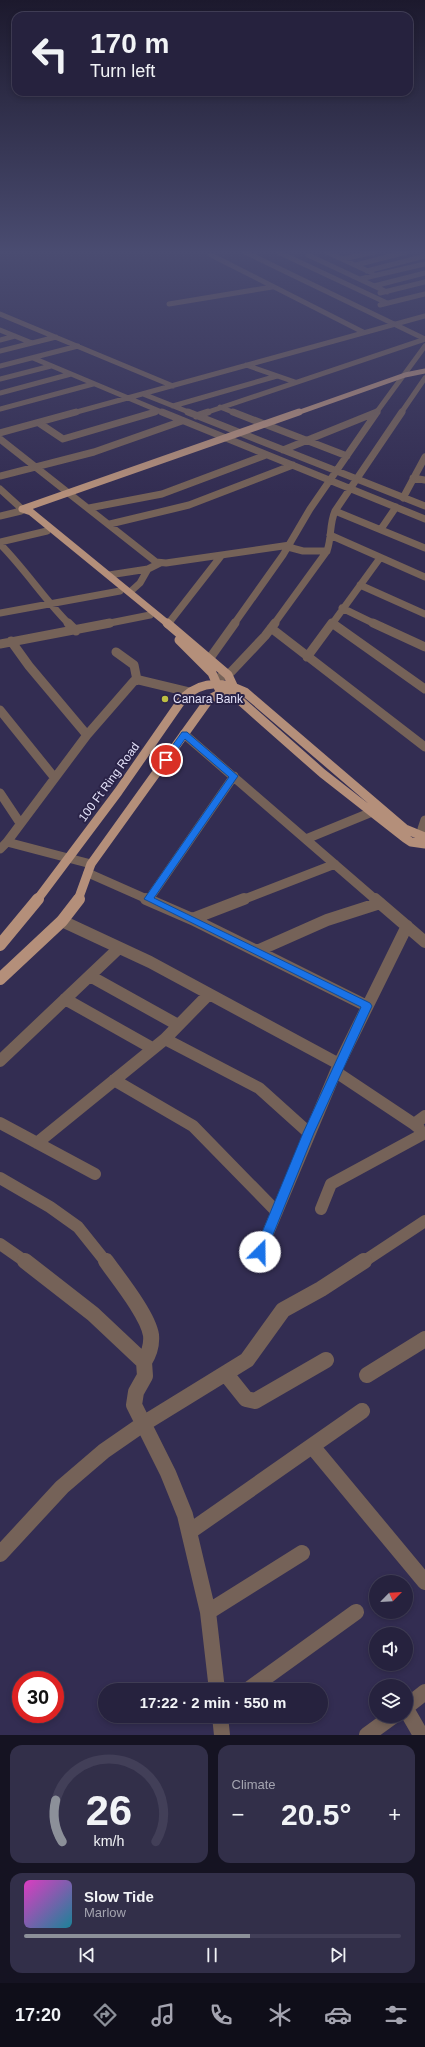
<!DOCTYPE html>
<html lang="en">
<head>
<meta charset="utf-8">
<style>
  :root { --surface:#26223e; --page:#322f49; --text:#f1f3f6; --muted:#a4a4b0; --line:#423f58; --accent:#8c9099 }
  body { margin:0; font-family:Helvetica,sans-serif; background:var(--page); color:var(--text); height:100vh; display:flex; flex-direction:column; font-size:15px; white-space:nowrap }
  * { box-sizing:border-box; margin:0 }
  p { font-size:13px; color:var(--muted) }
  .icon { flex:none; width:22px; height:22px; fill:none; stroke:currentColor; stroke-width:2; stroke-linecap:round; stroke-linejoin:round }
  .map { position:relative; height:1735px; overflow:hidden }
  .details { display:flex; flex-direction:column; gap:10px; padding:10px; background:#151322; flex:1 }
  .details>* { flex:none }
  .hud { position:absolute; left:12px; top:12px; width:401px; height:84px; border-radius:12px; box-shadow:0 2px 6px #0003,0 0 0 1px var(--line); background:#26223e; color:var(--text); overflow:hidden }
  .needle { width:26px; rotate:66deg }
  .tools { position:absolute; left:369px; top:1575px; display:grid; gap:8px }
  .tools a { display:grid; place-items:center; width:44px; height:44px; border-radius:50%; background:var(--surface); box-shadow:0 2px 6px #0003,0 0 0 1px var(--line); font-size:20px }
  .speed { position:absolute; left:12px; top:1671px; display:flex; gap:8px; font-size:20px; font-weight:700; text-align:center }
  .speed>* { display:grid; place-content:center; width:52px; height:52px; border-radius:50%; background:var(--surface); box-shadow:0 2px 6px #0003,0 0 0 1px var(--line); line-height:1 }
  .speed .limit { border:6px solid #d22; background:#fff; color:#111 }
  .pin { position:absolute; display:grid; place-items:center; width:34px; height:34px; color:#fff; margin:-17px; border:2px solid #fff; border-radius:50%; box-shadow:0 1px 4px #0007 }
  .me { position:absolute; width:44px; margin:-22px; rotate:22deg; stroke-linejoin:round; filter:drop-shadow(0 0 3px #0008) }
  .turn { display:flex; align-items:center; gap:14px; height:84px; padding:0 12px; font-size:18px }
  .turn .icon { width:52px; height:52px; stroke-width:2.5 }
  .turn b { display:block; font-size:28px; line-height:34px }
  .big { font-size:30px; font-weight:700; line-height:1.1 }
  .details .card { flex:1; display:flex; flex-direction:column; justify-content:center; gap:6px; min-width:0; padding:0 14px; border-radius:12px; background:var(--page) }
  .details .dial { align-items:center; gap:0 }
  .dial svg { height:104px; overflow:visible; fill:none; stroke:var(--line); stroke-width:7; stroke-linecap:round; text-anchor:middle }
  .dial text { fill:var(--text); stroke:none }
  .song { display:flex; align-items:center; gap:12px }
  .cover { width:48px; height:48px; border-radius:6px; background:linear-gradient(135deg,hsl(310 70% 55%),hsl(190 70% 35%)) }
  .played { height:4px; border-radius:2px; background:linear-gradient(90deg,var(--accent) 60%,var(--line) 60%) }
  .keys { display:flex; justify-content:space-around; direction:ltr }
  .heat { display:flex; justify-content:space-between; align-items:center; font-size:22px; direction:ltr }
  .details .tiles { flex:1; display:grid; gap:10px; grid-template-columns:1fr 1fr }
  .card:last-child { grid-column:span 2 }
  .trip { position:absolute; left:98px; top:1683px; width:230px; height:40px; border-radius:20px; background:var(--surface); box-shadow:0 2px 6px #0003,0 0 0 1px var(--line); font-weight:700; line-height:40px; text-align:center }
  .tabs { display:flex; height:64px; justify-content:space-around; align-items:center; background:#0f0e19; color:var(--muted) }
  .tabs .icon { width:28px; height:28px }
  .tabs .on { color:var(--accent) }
  .tabs b { font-size:18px; color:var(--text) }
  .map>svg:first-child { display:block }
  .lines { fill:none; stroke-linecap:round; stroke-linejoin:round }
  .canal { fill:#155140; fill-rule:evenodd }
  .minor-far4 { stroke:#756258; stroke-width:5 }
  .minor-far3 { stroke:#756258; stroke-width:7 }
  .minor-far2 { stroke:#756258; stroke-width:9 }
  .minor-far1 { stroke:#756258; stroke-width:12 }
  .minor { stroke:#756258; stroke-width:16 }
  .major-far3 { stroke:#b48f7a; stroke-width:5 }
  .major-far2 { stroke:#b48f7a; stroke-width:7 }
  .major-far1 { stroke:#b48f7a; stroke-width:9 }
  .major { stroke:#b48f7a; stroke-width:12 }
  .route { fill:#1a73e8; stroke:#114b97 }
  .poi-dot { fill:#bdbf43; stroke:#2a2347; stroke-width:1.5 }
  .labels { text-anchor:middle; stroke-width:4; stroke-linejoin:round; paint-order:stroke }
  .poi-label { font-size:12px; fill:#e3e1f9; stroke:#2a2347; text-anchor:start }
  .street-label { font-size:12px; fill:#e3e1f9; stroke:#2a2347 }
</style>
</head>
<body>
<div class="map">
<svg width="425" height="1735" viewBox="0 0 425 1735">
  <rect width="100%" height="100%" fill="#332d52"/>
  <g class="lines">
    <!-- canal -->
    <path class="canal" d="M0,252H4L0,254Z"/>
    <!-- minor-far4 -->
    <path class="minor-far4" d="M245,252L425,339
      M278,252L387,303
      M327,252L372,273
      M211,255L363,332
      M308,255L387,292
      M343,259L374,252
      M356,265L406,252
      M367,271L425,256
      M360,279L425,264
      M374,286L425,273
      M380,293L425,282
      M169,304L272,287
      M380,305L425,294
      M0,314L173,386
      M0,330L32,343
      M0,340L15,336
      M0,351L56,337
      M33,358L164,413
      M246,365L295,382
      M0,366L78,346
      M0,379L51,366
      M0,393L71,374
      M143,394L191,413
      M173,406L277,376
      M220,407L235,413
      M0,409L93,384
      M73,413L425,316
      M151,413L158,411
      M205,413L425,339
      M375,413L377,412
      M376,413L425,346
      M401,413L425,378"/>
    <!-- minor-far3 -->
    <path class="minor-far3" d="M162,412L425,519
      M188,412L425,506
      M233,412L347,456
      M196,416L208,412
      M39,423L63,439L155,412
      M0,433L76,412
      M0,439L156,562L166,563L290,545
      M283,450L377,412
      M0,476L94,452L182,421
      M413,478L425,480
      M0,489L22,509
      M403,498L425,457
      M89,508L162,494L266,455
      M335,511L425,548
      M0,516L21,511
      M110,524L189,505L293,465
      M381,529L396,507
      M330,535L425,577
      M0,542L47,531
      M0,544C25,569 44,599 69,624
      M288,547L303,551H327
      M109,575L148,569
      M360,585L425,614
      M130,592L140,583L148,569L160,563
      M342,608L375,624
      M0,613L120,591
      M105,624L150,615
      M168,624L221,556
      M234,624L283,555L310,509L377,412
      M274,624L327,551C332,537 329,525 335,511L402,412
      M332,624L380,558"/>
    <!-- minor-far2 -->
    <path class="minor-far2" d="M68,623L76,631
      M332,623L425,689
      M373,623L425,647
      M168,624L169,623
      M271,628L425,747
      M11,641L29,666L87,735
      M0,644L110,623
      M116,652L134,665L137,680
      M307,657L332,623
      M203,663L210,658L235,623
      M216,679L231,672L265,636L275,623
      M0,710L54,777
      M184,734L376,900
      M0,793L20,823
      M423,837L422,829L425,820
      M306,839L372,812
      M7,842L87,735L134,681L139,680L189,692
      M0,849L7,842L91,864
      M88,873L149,900
      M149,899L234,776
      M242,900L335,864"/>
    <!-- minor-far1 -->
    <path class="minor-far1" d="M146,899L192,919L367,1006
      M375,899L425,942
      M192,919L244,899
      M62,921L150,962L339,1064
      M257,951L327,920L380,903
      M90,976L178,1025
      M65,999L152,1048
      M165,1039L259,1088L309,1133
      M0,1061L119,948
      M336,1072L414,1124
      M114,1080L193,1126L277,1212
      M0,1123L95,1174
      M419,1128L414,1124L425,1116
      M37,1143L165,1039L209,994
      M0,1178L50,1207L78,1227L106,1262
      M321,1209L331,1184L425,1133
      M0,1244L26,1262
      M260,1252L339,1064L407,926
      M363,1262L425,1221"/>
    <!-- minor -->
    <path class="minor" d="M25,1261L93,1314L144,1362L145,1376L136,1392L134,1405L168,1473L185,1515L208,1612L217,1690
      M106,1261C118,1278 148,1315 151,1335C152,1345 149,1354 144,1362
      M226,1374L246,1399L255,1401L326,1360
      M367,1375L425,1339
      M312,1446L425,1582
      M189,1532L362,1411
      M0,1554L62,1487L104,1451L143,1424L247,1360L283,1310L321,1289L364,1261
      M208,1612L302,1553
      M248,1690L356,1612
      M406,1707L425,1692
      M406,1709L421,1735
      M220,1716L222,1735
      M367,1735L393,1716"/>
    <!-- major-far3 -->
    <path class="major-far3" d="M297,413L405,375L425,371"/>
    <!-- major-far2 -->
    <path class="major-far2" d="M22,509L299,412
      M22,509L31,512L168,624"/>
    <!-- major-far1 -->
    <path class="major-far1" d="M167,623L228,675L235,690
      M179,640L212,673L219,689
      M37,900L118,792L184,697C203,680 223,681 245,692L405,829L425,837
      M78,900L91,864L208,701C217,693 226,691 236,697L322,773L405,838L411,842L425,844"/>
    <!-- major -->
    <path class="major" d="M0,945L38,899
      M0,979L62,921L79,899"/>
  </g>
  <!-- sky -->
  <linearGradient id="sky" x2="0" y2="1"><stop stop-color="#1c192d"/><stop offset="0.51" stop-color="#4a4c71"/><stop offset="1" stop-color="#4a4c71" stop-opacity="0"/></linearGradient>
  <rect width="425" height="494" fill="url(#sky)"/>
  <!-- route -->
  <path class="route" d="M182,732H187L238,776L154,898L370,1003L372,1006L314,1133L266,1252L264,1256L260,1257L256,1256L254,1252L303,1133L361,1007L144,899L229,777L185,739L169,762H163L162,760Z"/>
  <!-- markers -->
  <circle class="poi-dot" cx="165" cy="699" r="4"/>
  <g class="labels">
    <!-- poi labels -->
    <g class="poi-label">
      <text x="173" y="703">Canara Bank</text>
    </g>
    <!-- street labels -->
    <g class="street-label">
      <text transform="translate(109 782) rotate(-54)" y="4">100 Ft Ring Road</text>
    </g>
  </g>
</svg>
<div class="tools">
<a><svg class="needle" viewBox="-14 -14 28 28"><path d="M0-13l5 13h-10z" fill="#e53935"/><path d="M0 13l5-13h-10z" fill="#a4a4b0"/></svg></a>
<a><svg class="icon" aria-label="sound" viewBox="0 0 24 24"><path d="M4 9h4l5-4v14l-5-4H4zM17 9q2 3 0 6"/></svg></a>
<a><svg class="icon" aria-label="layers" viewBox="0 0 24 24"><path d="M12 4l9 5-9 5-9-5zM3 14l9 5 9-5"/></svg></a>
</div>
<div class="speed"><div class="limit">30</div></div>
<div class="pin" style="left:166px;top:760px;background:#d93025"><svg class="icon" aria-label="arrive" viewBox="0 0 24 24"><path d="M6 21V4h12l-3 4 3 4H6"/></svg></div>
<svg class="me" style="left:260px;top:1252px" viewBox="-20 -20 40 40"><circle r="19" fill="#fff"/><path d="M0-13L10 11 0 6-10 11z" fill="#1a73e8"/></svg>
<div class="trip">17:22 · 2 min · 550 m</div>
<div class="hud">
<div class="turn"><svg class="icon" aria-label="left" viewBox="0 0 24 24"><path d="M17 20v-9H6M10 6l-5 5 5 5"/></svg><div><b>170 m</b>Turn left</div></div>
</div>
</div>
<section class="details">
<div class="tiles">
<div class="card dial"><svg viewBox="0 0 100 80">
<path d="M14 69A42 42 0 1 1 86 69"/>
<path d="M14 69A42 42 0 0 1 9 37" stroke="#8c9099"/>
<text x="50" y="56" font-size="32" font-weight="700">26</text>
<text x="50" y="72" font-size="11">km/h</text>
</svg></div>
<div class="card"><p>Climate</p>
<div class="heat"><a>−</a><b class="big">20.5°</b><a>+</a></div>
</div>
<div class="card">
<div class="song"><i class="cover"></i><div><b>Slow Tide</b><p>Marlow</p></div></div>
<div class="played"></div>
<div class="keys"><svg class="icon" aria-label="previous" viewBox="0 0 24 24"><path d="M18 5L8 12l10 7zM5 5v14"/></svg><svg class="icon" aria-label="pause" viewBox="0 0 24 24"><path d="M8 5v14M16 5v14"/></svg><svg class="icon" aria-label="next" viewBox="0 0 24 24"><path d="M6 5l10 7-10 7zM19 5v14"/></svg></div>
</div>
</div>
</section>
<nav class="tabs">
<b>17:20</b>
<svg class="icon on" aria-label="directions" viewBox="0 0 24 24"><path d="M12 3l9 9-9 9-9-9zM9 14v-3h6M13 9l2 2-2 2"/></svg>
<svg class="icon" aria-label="music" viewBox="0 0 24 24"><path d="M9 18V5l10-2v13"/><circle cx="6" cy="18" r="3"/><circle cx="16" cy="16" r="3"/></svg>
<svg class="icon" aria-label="phone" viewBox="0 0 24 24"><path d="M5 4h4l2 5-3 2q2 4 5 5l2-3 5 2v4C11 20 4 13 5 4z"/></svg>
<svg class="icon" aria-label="climate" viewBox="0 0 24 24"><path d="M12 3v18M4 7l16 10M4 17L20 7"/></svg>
<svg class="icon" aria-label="car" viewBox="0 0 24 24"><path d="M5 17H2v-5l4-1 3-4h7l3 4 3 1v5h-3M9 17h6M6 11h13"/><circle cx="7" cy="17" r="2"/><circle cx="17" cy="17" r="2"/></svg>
<svg class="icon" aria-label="filters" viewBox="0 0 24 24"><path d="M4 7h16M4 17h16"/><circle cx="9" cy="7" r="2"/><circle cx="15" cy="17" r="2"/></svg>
</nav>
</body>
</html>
